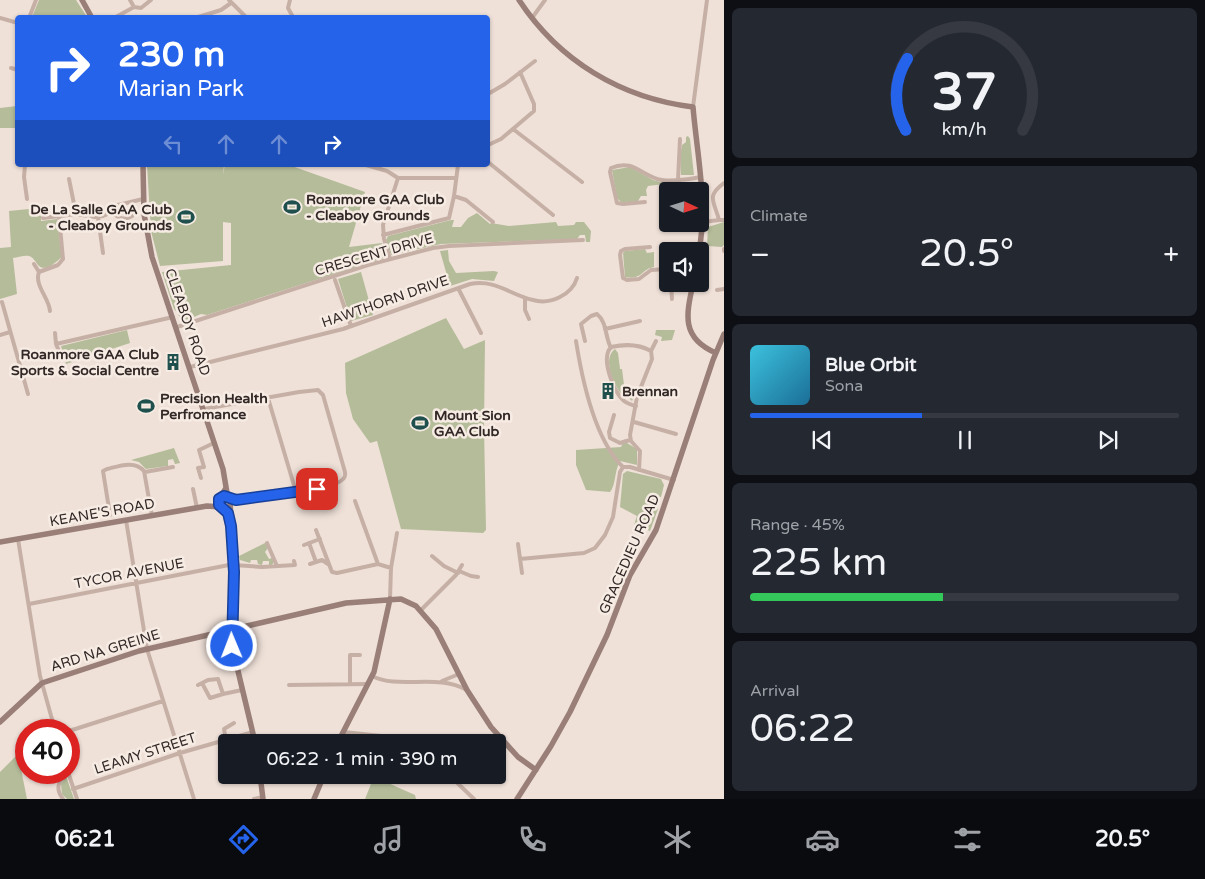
<!DOCTYPE html>
<html lang="en">
<head>
<meta charset="utf-8">
<style>
  :root { --surface:#171b24; --page:#242831; --text:#f1f3f6; --muted:#9ea1a6; --line:#363941; --accent:#2563eb }
  body { margin:0; font-family:"Varela Round",sans-serif; background:var(--page); color:var(--text); height:100vh; display:flex; flex-direction:column; font-size:19px; white-space:nowrap }
  * { box-sizing:border-box; margin:0 }
  p { font-size:16px; color:var(--muted) }
  .icon { flex:none; width:28px; height:28px; fill:none; stroke:currentColor; stroke-width:2; stroke-linecap:round; stroke-linejoin:round }
  .map { position:relative; flex:1; overflow:hidden }
  .panel { display:flex; flex-direction:column; gap:8px; padding:8px; background:#0d0f14; width:481px }
  .panel>* { flex:none }
  .top-card { position:absolute; left:15px; top:15px; width:475px; height:152px; border-radius:5px; box-shadow:0 1px 4px #0004; background:#2563eb; color:#fff; overflow:hidden }
  .needle { width:32px; rotate:94deg }
  .fabs { position:absolute; left:659px; top:182px; display:grid; gap:10px }
  .fabs a { display:grid; place-items:center; width:50px; height:50px; border-radius:5px; background:var(--surface); box-shadow:0 1px 4px #0004; font-size:25px }
  .speed { position:absolute; left:15px; top:719px; display:flex; gap:10px; font-size:25px; font-weight:700; text-align:center }
  .speed>* { display:grid; place-content:center; width:65px; height:65px; border-radius:50%; background:var(--surface); box-shadow:0 1px 4px #0004; line-height:1 }
  .speed .limit { border:8px solid #d22; background:#fff; color:#111 }
  .pin { position:absolute; display:grid; place-items:center; width:42px; height:42px; color:#fff; margin:-21px; border-radius:10px; box-shadow:0 2px 8px #0006 }
  .me { position:absolute; width:55px; margin:-28px; rotate:359deg; stroke-linejoin:round; filter:drop-shadow(0 0 4px #0008) }
  .turn { display:flex; align-items:center; gap:18px; height:105px; padding:0 20px; font-size:22px }
  .turn .icon { width:65px; height:65px; stroke-width:2.5 }
  .turn b { display:block; font-size:35px; line-height:42px }
  .lanes { display:flex; align-items:center; height:48px; padding:0 20px; background:#0003; justify-content:center; gap:25px; direction:ltr }
  .lanes .off { opacity:.35 }
  .big { font-size:38px; font-weight:600; line-height:1.1 }
  .panel .card { flex:1; display:flex; flex-direction:column; justify-content:center; gap:8px; min-width:0; padding:0 18px; border-radius:8px; background:var(--page) }
  .panel .dial { align-items:center; gap:0 }
  .dial svg { height:130px; overflow:visible; fill:none; stroke:var(--line); stroke-width:7; stroke-linecap:round; text-anchor:middle }
  .dial text { fill:var(--text); stroke:none }
  .song { display:flex; align-items:center; gap:15px }
  .cover { width:60px; height:60px; border-radius:8px; background:linear-gradient(135deg,hsl(190 70% 55%),hsl(200 70% 35%)) }
  .played { height:5px; border-radius:2px; background:linear-gradient(90deg,var(--accent) 40%,var(--line) 40%) }
  .keys { display:flex; justify-content:space-around; direction:ltr }
  .heat { display:flex; justify-content:space-between; align-items:center; font-size:28px; direction:ltr }
  .charge { height:8px; border-radius:4px; background:linear-gradient(90deg,#34c759 45%,var(--line) 0) }
  .trip { position:absolute; left:218px; top:734px; width:288px; height:50px; border-radius:5px; background:var(--surface); box-shadow:0 1px 4px #0004; font-weight:600; line-height:50px; text-align:center }
  .tabs { display:flex; height:80px; justify-content:space-around; align-items:center; background:#090b0e; color:var(--muted) }
  .tabs .icon { width:35px; height:35px }
  .tabs .selected { color:var(--accent) }
  .tabs b { font-size:22px; color:var(--text) }
  main { display:flex; flex:1; min-height:0 }
  .map>svg:first-child { display:block }
  .green { fill:#b5bc9a }
  .lines { fill:none; stroke-linecap:round; stroke-linejoin:round }
  .street { stroke:#c6b0a6; stroke-width:4 }
  .secondary { stroke:#997f77; stroke-width:5.5 }
  .route-casing { stroke:#184099; stroke-width:12 }
  .route { stroke:#2563eb; stroke-width:9 }
  .labels { text-anchor:middle; stroke-width:5; stroke-linejoin:round; paint-order:stroke }
  .poi-label { font-size:14px; font-weight:bold; fill:#322826; stroke:#f7ece4; text-anchor:start }
  .street-label { font-size:14px; fill:#322826; stroke:#f7ece4 }
</style>
</head>
<body>
<main>
<div class="map">
<svg width="724" height="799" viewBox="0 0 724 799">
  <rect width="100%" height="100%" fill="#efe1d8"/>
  <!-- green -->
  <path class="green" d="M39,0H76L87,17H32Z
    M17,106V128H0V108Z
    M688,136L690,139L694,175H681L680,157L682,145L686,142V137Z
    M147,165H224L223,174L225,165H289L365,192L349,247L382,243L386,253L384,258L207,315L201,314L182,322L177,312L174,309L162,272L231,265V223L223,222V261L160,266L151,231Z
    M630,167L653,180L664,183V184L648,186L646,190L647,196H641L638,201L622,203L617,198L612,170Z
    M33,207L36,213L41,216V221L57,219L62,257C56,262 45,273 38,265C35,261 33,257 29,256C24,255 17,258 13,258L17,294L0,299V248L11,247L9,211L29,209Z
    M477,213L490,224L491,223L509,226L556,222L558,226L574,225L576,222H584L591,231L590,242H586L585,235H580L577,239L441,244L391,255L386,240L388,236L451,220H454L452,227H461L468,218Z
    M724,222V245L722,247L707,246L708,227Z
    M645,249L647,253L654,252V267C641,269 643,280 625,277L623,253L625,251Z
    M448,250L449,261L456,273L494,271L498,272L494,281L472,279L450,286L440,251Z
    M361,272L373,315L351,321L338,279Z
    M446,318L464,349L485,340L484,427L486,530L483,533L401,529L377,441L370,443L353,419L346,393L345,363Z
    M127,330L130,343L66,364L61,346Z
    M656,330H675L672,340L661,341L662,337L655,335Z
    M615,349L618,353L620,369H622L624,385L637,389L632,401L628,397L625,399L623,397C615,386 601,360 615,349Z
    M625,439L627,443L637,449V465L620,461C614,472 616,485 610,492L586,490L576,465V450L621,447Z
    M174,448L180,463L175,464L173,459L168,460V466L146,469L139,462L131,460Z
    M627,471L661,479L664,485L661,497L656,498L654,504L658,509L650,531L634,525L637,516L620,507L623,474Z
    M265,543L268,548L265,552L269,559L272,558L274,562L272,565H269V561H263L262,565L258,564L257,560H251L250,563L240,560L239,556Z
    M18,754L27,799H0V772Z
    M66,776L74,799H67L62,794L61,784Z
    M377,778L415,795L416,799H365L373,779Z"/>
  <g class="lines">
    <!-- street -->
    <path class="street" d="M130,0L134,7
      M229,0L247,18
      M290,0L288,8L293,17
      M0,18L18,23
      M29,18L36,0
      M114,18L134,7L141,8L151,0
      M195,18L221,10L231,3
      M532,18L545,0
      M11,68L18,70
      M488,94L505,84L535,61
      M693,107L707,0
      M513,129L582,182
      M488,145L501,139L534,111V104L520,72
      M488,162L553,215
      M25,165L24,177L27,199
      M366,165L387,171L398,178
      M398,178H456
      M69,179L76,214
      M678,180L680,139
      M724,183C706,196 714,201 719,220H724
      M454,196L466,200L493,222
      M645,202L623,204L617,203L610,172L611,168C634,158 642,177 662,180C675,182 689,179 701,177
      M112,212C118,218 124,221 132,216
      M98,217L103,253
      M43,218L76,214L95,217L103,216L110,213L118,205L143,199
      M703,222L719,220
      M383,235L449,218L454,196L458,165
      M650,247L625,249L621,251L620,255L623,278L627,280L639,279L651,270L668,269
      M724,249V251
      M390,259L384,239L383,225L398,178
      M34,264L39,272C34,285 49,298 50,311
      M39,272L58,265L63,259L59,216
      M335,280L351,326
      M671,284L672,299
      M458,288L481,333
      M717,290L724,289
      M525,298V310L529,319
      M2,302L28,394
      M177,327L368,265L433,248L449,246L583,240
      M605,329L640,321
      M55,333L56,344L61,356
      M0,335L10,332
      M576,341C582,379 595,440 623,467H630L674,480
      M585,341L581,324L591,316L597,314C607,322 605,337 611,348
      M56,344L173,317
      M190,367L343,329L470,284C496,279 510,295 533,300C550,305 572,295 577,278
      M268,398L296,492
      M636,406C632,405 628,404 624,401C614,392 600,359 611,347C625,344 639,344 651,351
      M204,409L299,392L318,390L323,395L345,472C345,476 346,476 343,479C330,493 258,497 236,500L229,498
      M614,415L609,432L610,438L620,443L630,440
      M634,422L676,434
      M639,470L640,451L631,441L630,435L637,397L652,359L651,351L656,341
      M145,472L173,467
      M201,478L198,468L204,467L199,450L214,443
      M193,489L197,508
      M355,501L378,564
      M110,515L103,471L107,469C119,466 135,460 144,471L152,516
      M126,520L147,649L194,799
      M316,530L332,572L337,573L378,564L391,568
      M18,539L40,676L55,730
      M267,543L277,566
      M309,543L316,562
      M518,544L522,573
      M304,545L320,539
      M432,556L444,566L458,573
      M520,559L584,553L595,548L605,535L613,517L620,472L623,467
      M310,564L322,560L328,564
      M234,565L262,567L295,565L294,561
      M459,571L471,576L478,577
      M390,599L391,568L397,533
      M29,604L234,564
      M421,610L456,575L462,565
      M372,676C400,690 436,673 467,690
      M442,681L459,674
      M202,683L210,698L223,694
      M350,684V655H360
      M198,685L208,680L218,679L223,694L242,690
      M289,685L368,684
      M69,731L163,701
      M344,732L409,739L414,742
      M226,740L224,729L234,723
      M68,772L77,799
      M449,775L474,799
      M73,789L180,753L253,732
      M63,799C55,789 58,780 68,773
      M254,799L263,797"/>
    <!-- secondary -->
    <path class="secondary" d="M82,0L92,18
      M519,0C559,61 621,98 693,107C697,155 708,203 699,251
      M143,165L144,214L152,257L223,469L227,493L230,501L234,571L232,646L255,742
      M693,284C686,315 681,338 716,353
      M223,507L219,505V500L226,488
      M0,542L207,506L221,507
      M0,722L42,683L139,651L346,603L401,599L416,606L436,629L467,690L491,727L518,757L536,770
      M338,742L374,672L390,599
      M260,775L263,799
      M314,799L324,775
      M517,799L551,746L570,712L607,635L630,575L656,530L713,360L724,334"/>
  </g>
  <g class="lines">
    <!-- route casing -->
    <g class="route-casing">
      <path id="route" d="M232,646L234,572L231,526L228,513L219,505V499L224,496L236,500L317,489"/>
    </g>
    <!-- route -->
    <use href="#route" class="route"/>
  </g>
  <!-- icons -->
  <defs>
    <g id="stadium-bare" transform="scale(1.35)"><path d="M0-5a6.5 5 0 1 0 0 10a6.5 5 0 1 0 0-10ZM-3.5-1.8h7v3.6h-7Z" fill="#1f504d" stroke="#f7ece4" stroke-width="2.5" paint-order="stroke"/></g>
    <g id="building-bare" transform="scale(1.35)"><path d="M-4-6H4V6H1V3H-1V6H-4ZM-2.5-4.3h1.7v1.8h-1.7ZM.8-4.3h1.7v1.8H.8ZM-2.5-1h1.7V.8h-1.7ZM.8-1h1.7V.8H.8Z" fill="#1f504d" stroke="#f7ece4" stroke-width="2.5" paint-order="stroke"/></g>
  </defs>
  <g fill-rule="evenodd">
    <use href="#stadium-bare" x="292" y="207"/>
    <use href="#stadium-bare" x="186" y="217"/>
    <use href="#building-bare" x="173" y="362"/>
    <use href="#building-bare" x="608" y="391"/>
    <use href="#stadium-bare" x="146" y="406"/>
    <use href="#stadium-bare" x="420" y="423"/>
  </g>
  <g class="labels">
    <!-- poi labels -->
    <g class="poi-label">
      <text x="306" y="204">Roanmore GAA Club<tspan x="306" dy="16">- Cleaboy Grounds</tspan></text>
      <text x="172" y="214" text-anchor="end">De La Salle GAA Club<tspan x="172" dy="16">- Cleaboy Grounds</tspan></text>
      <text x="159" y="359" text-anchor="end">Roanmore GAA Club<tspan x="159" dy="16">Sports &amp; Social Centre</tspan></text>
      <text x="622" y="396">Brennan</text>
      <text x="160" y="403">Precision Health<tspan x="160" dy="16">Perfromance</tspan></text>
      <text x="434" y="420">Mount Sion<tspan x="434" dy="16">GAA Club</tspan></text>
    </g>
    <!-- street labels -->
    <g class="street-label">
      <text transform="translate(374 254) rotate(-16)" y="5">CRESCENT DRIVE</text>
      <text transform="translate(385 301) rotate(-19)" y="5">HAWTHORN DRIVE</text>
      <text transform="translate(188 322) rotate(71)" y="5">CLEABOY ROAD</text>
      <text transform="translate(102 512) rotate(-10)" y="5">KEANE'S ROAD</text>
      <text transform="translate(629 554) rotate(-66)" y="5">GRACEDIEU ROAD</text>
      <text transform="translate(129 573) rotate(-11)" y="5">TYCOR AVENUE</text>
      <text transform="translate(105 650) rotate(-17)" y="5">ARD NA GREINE</text>
      <text transform="translate(145 753) rotate(-18)" y="5">LEAMY STREET</text>
    </g>
  </g>
</svg>
<div class="fabs">
<a><svg class="needle" viewBox="-14 -14 28 28"><path d="M0-13l5 13h-10z" fill="#e53935"/><path d="M0 13l5-13h-10z" fill="#9ea1a6"/></svg></a>
<a><svg class="icon" aria-label="sound" viewBox="0 0 24 24"><path d="M4 9h4l5-4v14l-5-4H4zM17 9q2 3 0 6"/></svg></a>
</div>
<div class="speed"><div class="limit">40</div></div>
<div class="pin" style="left:317px;top:489px;background:#d93025"><svg class="icon" aria-label="arrive" viewBox="0 0 24 24"><path d="M6 21V4h12l-3 4 3 4H6"/></svg></div>
<svg class="me" style="left:232px;top:646px" viewBox="-20 -20 40 40"><circle r="17" fill="#2563eb" stroke="#fff" stroke-width="3"/><path d="M0-11L8 9 0 5-8 9z" fill="#fff"/></svg>
<div class="trip">06:22 · 1 min · 390 m</div>
<div class="top-card">
<div class="turn"><svg class="icon" aria-label="right" viewBox="0 0 24 24"><path d="M7 20v-9h11M14 6l5 5-5 5"/></svg><div><b>230 m</b>Marian Park</div></div>
<div class="lanes"><svg class="icon off" aria-label="left" viewBox="0 0 24 24"><path d="M17 20v-9H6M10 6l-5 5 5 5"/></svg><svg class="icon off" aria-label="ahead" viewBox="0 0 24 24"><path d="M12 20V5M6 11l6-6 6 6"/></svg><svg class="icon off" aria-label="ahead" viewBox="0 0 24 24"><path d="M12 20V5M6 11l6-6 6 6"/></svg><svg class="icon" aria-label="right" viewBox="0 0 24 24"><path d="M7 20v-9h11M14 6l5 5-5 5"/></svg></div>
</div>
</div>
<section class="panel">
<div class="card dial"><svg viewBox="0 0 100 80">
<path d="M14 69A42 42 0 1 1 86 69"/>
<path d="M14 69A42 42 0 0 1 15 25" stroke="#2563eb"/>
<text x="50" y="56" font-size="32" font-weight="700">37</text>
<text x="50" y="72" font-size="11">km/h</text>
</svg></div>
<div class="card"><p>Climate</p>
<div class="heat"><a>−</a><b class="big">20.5°</b><a>+</a></div>
</div>
<div class="card">
<div class="song"><i class="cover"></i><div><b>Blue Orbit</b><p>Sona</p></div></div>
<div class="played"></div>
<div class="keys"><svg class="icon" aria-label="previous" viewBox="0 0 24 24"><path d="M18 5L8 12l10 7zM5 5v14"/></svg><svg class="icon" aria-label="pause" viewBox="0 0 24 24"><path d="M8 5v14M16 5v14"/></svg><svg class="icon" aria-label="next" viewBox="0 0 24 24"><path d="M6 5l10 7-10 7zM19 5v14"/></svg></div>
</div>
<div class="card"><p>Range · 45%</p><b class="big">225 km</b><div class="charge"></div></div>
<div class="card"><p>Arrival</p><b class="big">06:22</b></div>
</section>
</main>
<nav class="tabs">
<b>06:21</b>
<svg class="icon selected" aria-label="directions" viewBox="0 0 24 24"><path d="M12 3l9 9-9 9-9-9zM9 14v-3h6M13 9l2 2-2 2"/></svg>
<svg class="icon" aria-label="music" viewBox="0 0 24 24"><path d="M9 18V5l10-2v13"/><circle cx="6" cy="18" r="3"/><circle cx="16" cy="16" r="3"/></svg>
<svg class="icon" aria-label="phone" viewBox="0 0 24 24"><path d="M5 4h4l2 5-3 2q2 4 5 5l2-3 5 2v4C11 20 4 13 5 4z"/></svg>
<svg class="icon" aria-label="climate" viewBox="0 0 24 24"><path d="M12 3v18M4 7l16 10M4 17L20 7"/></svg>
<svg class="icon" aria-label="car" viewBox="0 0 24 24"><path d="M5 17H2v-5l4-1 3-4h7l3 4 3 1v5h-3M9 17h6M6 11h13"/><circle cx="7" cy="17" r="2"/><circle cx="17" cy="17" r="2"/></svg>
<svg class="icon" aria-label="filters" viewBox="0 0 24 24"><path d="M4 7h16M4 17h16"/><circle cx="9" cy="7" r="2"/><circle cx="15" cy="17" r="2"/></svg>
<b>20.5°</b>
</nav>
</body>
</html>
